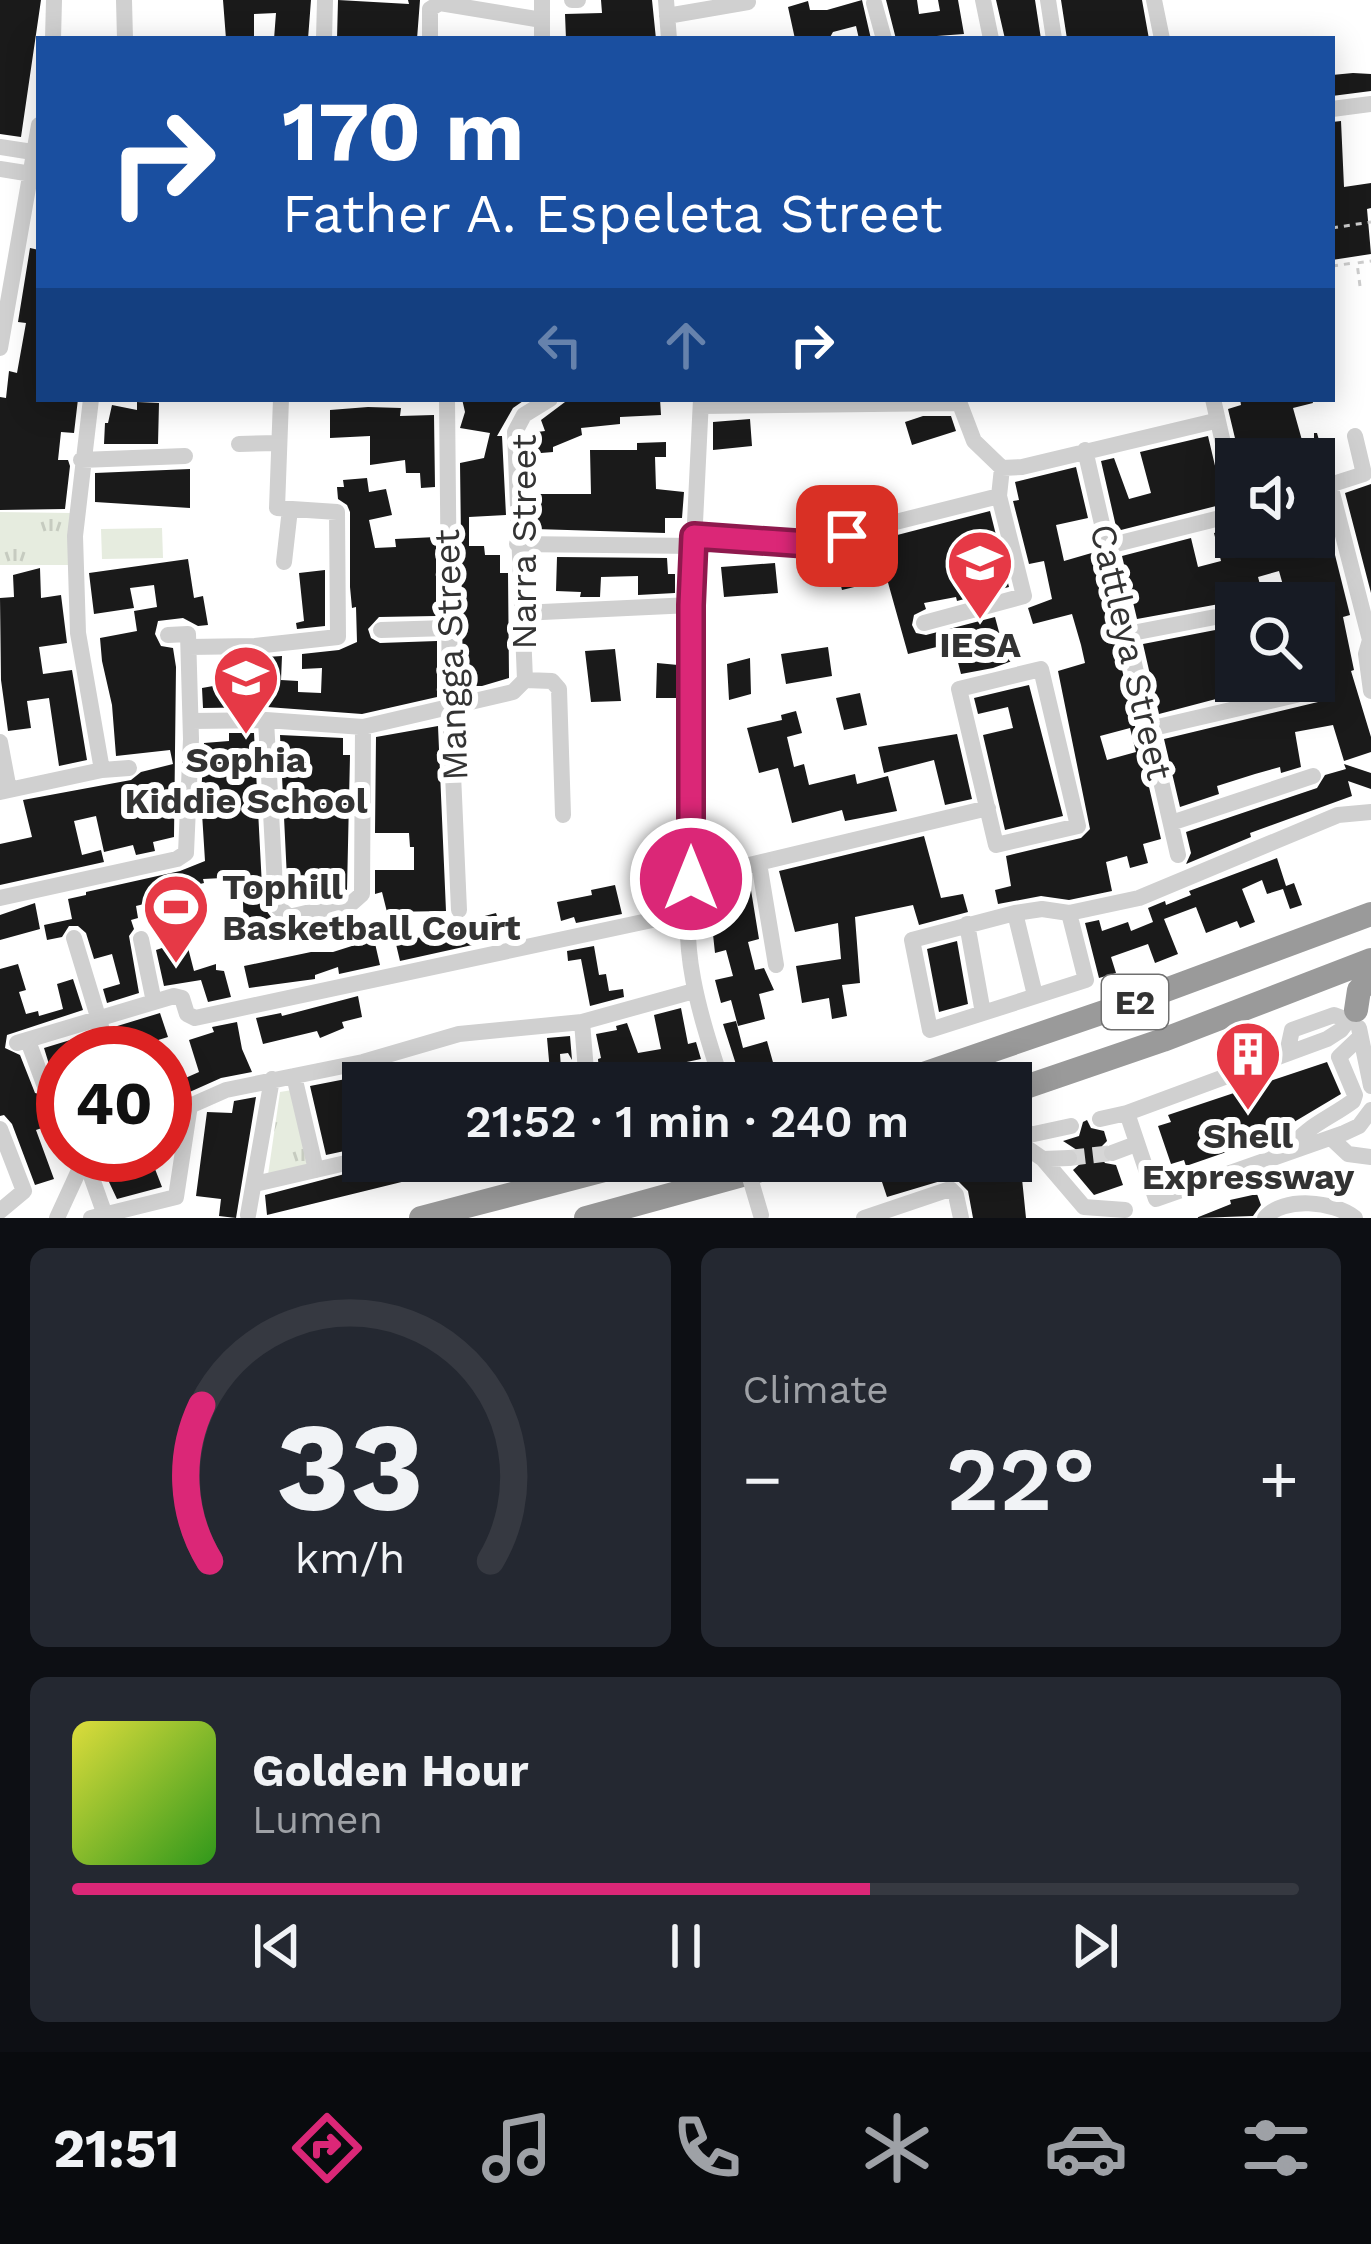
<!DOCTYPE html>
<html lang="en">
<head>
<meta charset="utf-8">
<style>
  :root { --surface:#171b24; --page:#242831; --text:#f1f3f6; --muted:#9ea1a6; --line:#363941; --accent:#db2777 }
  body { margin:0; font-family:"Work Sans",sans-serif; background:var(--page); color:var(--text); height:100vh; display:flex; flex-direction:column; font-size:45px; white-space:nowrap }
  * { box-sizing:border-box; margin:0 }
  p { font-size:39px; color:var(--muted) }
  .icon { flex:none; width:66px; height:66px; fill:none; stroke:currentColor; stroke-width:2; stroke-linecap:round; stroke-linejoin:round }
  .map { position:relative; height:1218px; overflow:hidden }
  .panel { display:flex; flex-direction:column; gap:30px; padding:30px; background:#0d0f14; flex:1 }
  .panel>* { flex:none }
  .hud { position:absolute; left:36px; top:36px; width:1299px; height:366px; border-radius:0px; box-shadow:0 6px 30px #0003; background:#1a4fa0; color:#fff; overflow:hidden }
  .controls { position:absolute; left:1215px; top:438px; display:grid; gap:24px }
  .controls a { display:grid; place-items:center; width:120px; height:120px; border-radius:0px; background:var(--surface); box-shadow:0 6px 30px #0003; font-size:60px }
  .speed { position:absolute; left:36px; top:1026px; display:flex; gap:24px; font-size:60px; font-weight:700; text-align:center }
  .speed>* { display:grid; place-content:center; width:156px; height:156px; border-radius:50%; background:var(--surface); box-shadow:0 6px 30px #0003; line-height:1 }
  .speed .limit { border:18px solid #d22; background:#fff; color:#111 }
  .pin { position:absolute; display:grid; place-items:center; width:102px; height:102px; color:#fff; margin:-51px; border-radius:24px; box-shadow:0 6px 18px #0006 }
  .me { position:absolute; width:132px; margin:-66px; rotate:0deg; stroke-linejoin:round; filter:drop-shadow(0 0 9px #0008) }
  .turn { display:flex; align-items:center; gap:42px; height:252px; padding:0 48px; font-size:54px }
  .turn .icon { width:156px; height:156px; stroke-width:2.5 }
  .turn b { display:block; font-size:84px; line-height:102px }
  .lanes { display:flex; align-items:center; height:114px; padding:0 48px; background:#0003; justify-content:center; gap:60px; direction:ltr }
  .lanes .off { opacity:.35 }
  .big { font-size:90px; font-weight:600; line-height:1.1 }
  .panel .card { flex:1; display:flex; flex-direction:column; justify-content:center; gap:18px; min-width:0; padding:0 42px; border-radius:18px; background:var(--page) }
  .panel .dial { align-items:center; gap:0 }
  .dial svg { height:312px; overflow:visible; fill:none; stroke:var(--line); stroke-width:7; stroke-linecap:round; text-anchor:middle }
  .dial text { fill:var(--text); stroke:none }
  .song { display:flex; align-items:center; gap:36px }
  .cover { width:144px; height:144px; border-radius:18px; background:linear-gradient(135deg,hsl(60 70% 55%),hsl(110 70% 35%)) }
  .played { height:12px; border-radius:6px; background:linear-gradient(90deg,var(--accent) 65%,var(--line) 65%) }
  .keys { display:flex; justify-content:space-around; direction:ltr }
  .heat { display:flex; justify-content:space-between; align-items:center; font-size:66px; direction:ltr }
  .panel .tiles { flex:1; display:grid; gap:30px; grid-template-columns:1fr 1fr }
  .card:last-child { grid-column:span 2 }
  .trip { position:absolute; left:342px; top:1062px; width:690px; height:120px; border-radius:0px; background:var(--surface); box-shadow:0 6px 30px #0003; font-weight:600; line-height:120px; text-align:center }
  .menu { display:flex; height:192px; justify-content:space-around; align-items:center; background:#090b0e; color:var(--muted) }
  .menu .icon { width:84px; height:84px }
  .menu .current { color:var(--accent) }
  .menu b { font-size:54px; color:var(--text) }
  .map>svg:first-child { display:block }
  .green { fill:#e6ecdf }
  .park { fill:url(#park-tufts) }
  .building { fill:#1a1a1a; fill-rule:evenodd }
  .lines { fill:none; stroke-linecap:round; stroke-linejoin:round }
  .minor-tunnel { stroke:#d6d6d6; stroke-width:16; stroke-dasharray:16 8; stroke-linecap:butt }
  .path { stroke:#cdcdcd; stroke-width:3; stroke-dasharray:6 6; stroke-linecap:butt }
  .minor { stroke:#d0d0d0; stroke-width:16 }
  .highway { stroke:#9a9a9a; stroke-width:24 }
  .minor-bridge { stroke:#d0d0d0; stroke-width:16 }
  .route-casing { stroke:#8e194d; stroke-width:30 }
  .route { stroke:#db2777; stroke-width:21 }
  .labels { text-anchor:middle; stroke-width:12; stroke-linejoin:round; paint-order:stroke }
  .shield { fill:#fff; stroke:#707070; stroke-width:3 }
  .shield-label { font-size:33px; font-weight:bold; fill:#333 }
  .street-label { font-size:36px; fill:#333; stroke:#fff }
  .poi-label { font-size:36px; font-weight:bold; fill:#333; stroke:#fff }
</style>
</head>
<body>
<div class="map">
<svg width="1371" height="1218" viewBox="0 0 1371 1218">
  <defs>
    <pattern id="park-tufts" width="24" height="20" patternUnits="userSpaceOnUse" patternTransform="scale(3)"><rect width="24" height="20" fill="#e6ecdf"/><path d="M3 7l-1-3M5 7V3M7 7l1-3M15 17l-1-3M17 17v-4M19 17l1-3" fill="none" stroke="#c6cbc0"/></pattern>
  </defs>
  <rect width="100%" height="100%" fill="#fff"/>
  <!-- green -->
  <path class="green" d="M162,528L163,558L102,559L101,529Z"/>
  <!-- park -->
  <path class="park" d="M0,512L70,513L69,565H0Z
    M292,1090L309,1166L268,1175L280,1092Z"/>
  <!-- building -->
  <path class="building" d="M0,0H41L21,137L0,134Z
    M223,0H311L308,39H274L276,13L254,14V39H226Z
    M338,0L409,4L408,0H420L417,39H337Z
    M601,0H652L656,39H566L565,14L602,13Z
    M862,0L871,39H859L856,26L833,32L829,39H795L788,7L808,1L810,10H827Z
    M886,0H917L919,14L940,11L938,0H958L964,34L896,39Z
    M996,0H1035L1041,39H1005Z
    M1061,0H1142L1149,39H1067Z
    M1353,73L1371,74V91L1332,96V75Z
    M1341,121L1344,187L1371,183V208L1367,209L1371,254L1332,260V122Z
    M30,248L39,250V399H78L74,433L61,432L58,460H68L70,466L65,509L0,510V397L6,398L9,371L17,373L26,323L18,322Z
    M462,399H526L513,408L497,436H502L506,515L469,517V546H484L485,555H500V573H508L509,678L482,686H463L460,463L484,458L490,433L460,428L465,412Z
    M569,399H660L661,415L620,417V424L581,428L582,435L553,447V452L529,454V433L545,431L541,420Z
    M1240,399H1312L1313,403L1293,408L1305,451L1314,448V433H1317L1328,472L1314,477V459H1240L1228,409L1241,405Z
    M137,402L159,403L158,444H104L105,423H108L112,405L137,410Z
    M368,407L401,408L400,416L434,415L435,487L421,488L420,473H406L405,460L370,465V436L330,438V410Z
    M923,416H951L956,431L912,445L905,422Z
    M750,419L752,446L713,450V422Z
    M1208,436L1224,504L1117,531L1101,461L1114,458L1129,499L1151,493L1140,452Z
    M666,442V457H655L656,489L684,492L682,518H665V533L535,529L532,509L538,508L536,494H591L590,450H637V443Z
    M1076,467L1088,518L1056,525L1064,561L1095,552L1161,839L1143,844L1148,863L1130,868L1127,856L1106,862L1112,891L1069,900L1041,896L998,904L995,890L1011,886L1006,856L1081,838L1090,829L1058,671L1085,663L1081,645L1072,614L1033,624L1028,608L1052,599L1044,561L1029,564L1013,501L1019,500L1015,482ZM1130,728L1136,752L1107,760L1100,736Z
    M190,469V508L95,502V473Z
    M367,478L369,492L386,489L392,515L369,520L375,548L396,547L395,539L436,537V616L379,617L368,629L371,638L380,643L437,641V697L362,714L267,707L203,708L202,688L230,683L231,659L282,656L281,680L298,681V692L321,693L322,668L302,669V654L339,650L357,642L356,607L352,608L350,587V512L347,505L338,499L337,487H344L343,480Z
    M1371,484V593L1345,493Z
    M1323,507L1350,615L1343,617L1354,670L1351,671L1371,737V752L1344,761L1333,725L1295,732L1301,767L1281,773L1280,767L1255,774L1217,786L1219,794L1180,807L1164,739L1318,702L1314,686V603H1288L1279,571L1258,577L1263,596L1137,619L1122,556L1191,538L1198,567L1221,561L1214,533L1236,527V537H1314V510Z
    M990,511L1009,587L957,601L956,597L924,603L926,609L914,615L912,625L916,633L926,635L995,617L999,632L1005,630L1012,661L993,668L961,674L953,643L908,654L887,579L842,590L836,566L806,573L802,557L854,546L857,561L878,556L874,541Z
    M557,557L667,558L668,574H675V593L638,595V576L601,577L600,597H580L581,592L556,591Z
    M188,559L194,598L203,596L208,625L198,626L183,618L158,621L155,634L161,646L173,648L176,667L174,837L153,842L155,851L136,855L133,845L104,852L96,816L74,821L82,855L101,850L104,862L0,885V844L32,837L23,800L131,780L141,772L173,764L170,750L116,756L112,705L102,661L100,638L137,631L134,611L157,607L154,585L130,588L134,608L94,614L89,573Z
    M775,563L778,593L724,597L721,567Z
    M40,568L41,598L61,595L67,643L39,647L43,674L72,670L87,760L59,766L49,698L27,701L31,728L8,731L1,680L0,598L14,597L13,575Z
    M325,570V626L297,629L296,623L304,621L299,573Z
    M1236,626V681H1296V683L1254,689L1159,714L1143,644Z
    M828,647L832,676L786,684L781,654Z
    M615,649L621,701L591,702L585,651Z
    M750,658L751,694L729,700L727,664Z
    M657,663L678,665V698H656Z
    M1029,685L1063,816L1005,830L983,735L1013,728L1008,707L978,714L974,698Z
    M860,693L867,725L844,730L836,698Z
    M796,711L802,733L787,737L794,767L804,764L809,785L855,774L857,784L888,776L897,811L845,821L842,810L792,823L778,768L759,773L747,728L782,720L781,715Z
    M438,726L446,911L387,912L382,892L375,894V870H414V847H410L409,833H375L376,737Z
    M229,733H254L263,906L274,921V929L244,930L242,877L203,879L204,883L151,896L152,902L136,906L138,918L131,920L134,929L129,936L139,993L107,1003L103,989L120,984L112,954L94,959L86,933L78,926H69L62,937L47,940L44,925L72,919L68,899L86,895V892L180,871L205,861L201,797L204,743L229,741Z
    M957,734L972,799L945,805L934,760L884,773L878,747Z
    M280,735L343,738V755H350L347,890L293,903L288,899Z
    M1344,764L1371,773V789L1348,781L1352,796L1250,833L1251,837L1186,864L1191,853L1186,832L1317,788L1325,775L1346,769Z
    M924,836L941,898L963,894L968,912L919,925L913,905L855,917L860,983L842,985L847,1016L832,1019L829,998L802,1003L796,966L841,959L838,923L795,932L779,871Z
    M1277,858L1286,886L1294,883L1302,905L1290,909L1283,889L1267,894L1262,880L1242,889L1255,922L1240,928L1237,921L1206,933L1196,907L1164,919L1178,954L1155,963L1148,944L1111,957L1116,973L1099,978L1085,923L1099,920L1102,931L1128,922L1131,931L1153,922L1148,908L1165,901L1166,905L1191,895L1189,891Z
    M749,878L759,939L748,942L755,970L764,968L774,990L759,994L765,1019L738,1026L731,1000L721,1003L715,980L733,976L726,950L715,953L708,888Z
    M615,885L622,914L576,923L574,917L561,921L557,902L592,895L591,890Z
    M35,903L40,929L0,940V915Z
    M496,913L504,938L400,961L395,940L417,938L433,933L432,930Z
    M374,939L380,965L339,974L338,967L315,975V979L249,988L244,966L311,952H333Z
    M186,940L194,971L216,964V970L224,971L231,997L208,1002L201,980L164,986L156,950Z
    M957,941L968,1004L939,1012L927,949Z
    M594,946L599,975L606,974L609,991L623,989L624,997L590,1006L581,959L568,961L567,951Z
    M18,964L26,990L19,992L26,1014L38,1011L39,1016L63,1009L57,984L73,979L83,1010L7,1035L5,1048L20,1055L35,1093L47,1096L56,1087L44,1048L90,1034L96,1053H63V1121L36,1130L54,1179L35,1185L12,1124L4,1115L0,1116V969Z
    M358,996L362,1017L342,1022L344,1028L320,1038L317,1031L263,1044L256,1018L281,1013L282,1016Z
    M681,1008L688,1044L696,1042L701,1059L677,1064L681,1083H600L598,1059L601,1058L596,1034L617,1030L616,1026L627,1023L638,1053L661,1049L654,1015Z
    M160,1013L168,1037L142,1045L145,1053H121L114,1027Z
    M736,1021L743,1048L767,1041L776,1073L789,1070L792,1083H742L723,1024Z
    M237,1022L242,1049L252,1072L221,1078L165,1103V1087L199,1072L189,1040L214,1032L212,1027Z
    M570,1036L572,1060L568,1053L560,1054L562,1083H551L547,1038Z
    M1327,1062L1341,1094L1294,1122L1290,1130L1186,1166L1184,1160L1171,1164L1158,1126L1171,1122L1168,1115Z
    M356,1077L363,1109V1147L326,1155L310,1086Z
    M256,1097L236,1218L219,1216L221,1199L196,1196L207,1112L232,1113L234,1101Z
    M1087,1120L1091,1128L1104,1131L1107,1141L1102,1146L1100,1156L1105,1163L1116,1165L1123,1185L1094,1195L1073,1170L1081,1163L1080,1152L1063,1141L1079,1136L1083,1122Z
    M126,1155H138L145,1173L155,1169L162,1187L117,1199L101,1165Z
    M1020,1159L1026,1218H973L968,1191L954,1177L887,1197L881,1179L937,1161H983L984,1165Z
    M394,1161H475V1164L267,1215L265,1195Z
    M1257,1194L1261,1205L1253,1216L1196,1218L1231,1204L1230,1200Z"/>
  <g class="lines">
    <!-- minor-tunnel -->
    <path class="minor-tunnel" d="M1069,1158L1112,1153"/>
    <!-- path -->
    <path class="path" d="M1332,228L1371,222
      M1332,266L1354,263
      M1360,286L1357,263L1371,261"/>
    <!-- minor -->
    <path class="minor" d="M124,0L125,39
      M542,0V39
      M572,0H578
      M666,0L669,39
      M983,0L991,39
      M1048,0L1054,39
      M1154,0L1162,39
      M874,3L884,39
      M667,16L748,2
      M53,39L54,0
      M324,39L325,0
      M430,39V9L440,3L542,20
      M1332,109L1371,104
      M0,147L39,153
      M0,169L38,175
      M0,348L39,125
      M91,399L75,536L78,633L102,770
      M447,399L450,706L459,910
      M701,399L691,605V879C679,952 700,1014 722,1083
      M1213,399L1236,500
      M701,406L959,403
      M239,444L278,443
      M1085,450L1178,855
      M81,460L185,456
      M1002,468L1022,467L1215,421
      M1330,485L1370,640L1366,654L1371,691
      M1314,490L1364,474L1355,436
      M695,536L808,544L999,496
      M517,544L694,546
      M1108,546L1236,514
      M284,562L290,509
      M521,613L691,605
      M924,623L1024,596L999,496L1002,468L974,441L958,399
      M381,630L448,628
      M1127,634L1236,613
      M189,647L255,646L338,637L337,512L277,508L281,399
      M1041,669L1078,826L996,845L959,689Z
      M525,680L515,432L524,415L550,399
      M525,680L552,681L559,689L563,815
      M266,720L276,905L289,917L353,902L362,894L363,727
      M191,721L266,720L363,727L513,692L525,680
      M1149,729L1296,695
      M0,742L9,790
      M0,792L102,770L129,768
      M1171,823L1313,776
      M759,863L776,965
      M691,879L988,808
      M0,898L177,859L186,853L191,739L188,634L168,635
      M1015,913L1035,995
      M1069,913L1086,980L930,1030L912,940L1015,913L1042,909L1069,913L1139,898L1338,815L1371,812
      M967,924L983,1013
      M74,938L109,1053
      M141,939L154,1002
      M1356,1010L1341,1030L1327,1039L1127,1113L1156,1199L1344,1133L1359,1126L1371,1110
      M582,1022L587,1083
      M1359,1028L1371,1086
      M28,1041L44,1084
      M17,1043L174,996L182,998L187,1014L195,1018L685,913
      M1287,1053L1292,1030L1334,1015L1350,1021
      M294,1076L316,1170
      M165,1117L226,1090L363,1062L459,1034L582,1022L694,991
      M1100,1119L1127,1113
      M0,1129L24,1191L0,1211
      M1011,1133L1034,1134L1071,1126
      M1011,1137L1043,1159L1084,1207L1125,1210
      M1331,1138L1348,1154L1371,1157
      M1288,1152C1305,1126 1329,1119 1353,1101L1355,1095L1339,1057L1360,1037
      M1112,1153L1136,1144
      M84,1156L105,1215
      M1043,1159L1069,1158
      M255,1184L363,1159
      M248,1215L272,1079
      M57,1218L86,1155
      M91,1218L176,1197L190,1105
      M864,1218L950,1189L956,1195L961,1218
      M1265,1218C1283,1196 1334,1201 1355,1218"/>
    <!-- highway -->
    <path class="highway" d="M1356,1010L1359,990L1371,980
      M897,1083L1136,1001L1371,914
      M1011,1092L1163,1040L1371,960
      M421,1218L639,1161
      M586,1218L793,1161"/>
    <!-- minor-bridge -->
    <path class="minor-bridge" d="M745,1161L761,1215"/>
  </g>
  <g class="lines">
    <!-- route casing -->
    <g class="route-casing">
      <path id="route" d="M691,879V605L694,536L808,544L847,536"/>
    </g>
    <!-- route -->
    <use href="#route" class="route"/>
  </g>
  <!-- icons -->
  <defs>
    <g id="school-pin" transform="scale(3.45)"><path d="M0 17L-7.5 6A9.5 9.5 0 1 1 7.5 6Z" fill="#e63946" stroke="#fff"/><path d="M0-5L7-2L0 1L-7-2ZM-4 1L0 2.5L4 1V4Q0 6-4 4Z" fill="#fff"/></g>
    <g id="stadium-pin" transform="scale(3.45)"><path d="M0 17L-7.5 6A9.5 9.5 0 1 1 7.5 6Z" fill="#e63946" stroke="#fff"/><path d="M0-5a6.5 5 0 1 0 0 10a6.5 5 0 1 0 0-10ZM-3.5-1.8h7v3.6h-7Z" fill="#fff"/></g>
    <g id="building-pin" transform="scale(3.45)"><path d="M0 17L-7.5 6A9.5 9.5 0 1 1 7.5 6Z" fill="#e63946" stroke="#fff"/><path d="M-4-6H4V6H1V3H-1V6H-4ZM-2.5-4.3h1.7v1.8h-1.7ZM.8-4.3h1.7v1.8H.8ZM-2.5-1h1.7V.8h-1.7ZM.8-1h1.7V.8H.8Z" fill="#fff"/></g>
  </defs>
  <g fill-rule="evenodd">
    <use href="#school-pin" x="980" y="563"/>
    <use href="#school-pin" x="246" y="678"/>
    <use href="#stadium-pin" x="176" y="907"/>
    <use href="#building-pin" x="1248" y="1054"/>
  </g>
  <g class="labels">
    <!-- shield labels -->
    <rect class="shield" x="1102" y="975" width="66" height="54" rx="9"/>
    <g class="shield-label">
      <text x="1135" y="1014">E2</text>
    </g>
    <!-- street labels -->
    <g class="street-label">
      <text transform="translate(523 542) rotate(-90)" y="13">Narra Street</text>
      <text transform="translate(1132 652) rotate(77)" y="13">Cattleya Street</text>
      <text transform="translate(450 655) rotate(-92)" y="13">Mangga Street</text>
    </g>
    <!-- poi labels -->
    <g class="poi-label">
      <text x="980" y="657">IESA</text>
      <text x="246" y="772">Sophia<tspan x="246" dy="41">Kiddie School</tspan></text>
      <text x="222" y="899" text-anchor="start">Tophill<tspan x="222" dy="41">Basketball Court</tspan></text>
      <text x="1248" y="1148">Shell<tspan x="1248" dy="41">Expressway</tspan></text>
    </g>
  </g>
</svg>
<div class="controls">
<a><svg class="icon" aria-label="sound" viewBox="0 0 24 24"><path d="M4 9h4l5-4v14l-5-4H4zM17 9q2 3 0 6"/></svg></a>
<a><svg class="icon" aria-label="search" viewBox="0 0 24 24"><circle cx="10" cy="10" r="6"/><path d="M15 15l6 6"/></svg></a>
</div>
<div class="speed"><div class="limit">40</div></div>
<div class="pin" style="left:847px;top:536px;background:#d93025"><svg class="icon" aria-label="arrive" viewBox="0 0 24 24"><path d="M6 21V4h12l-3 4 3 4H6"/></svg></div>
<svg class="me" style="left:691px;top:879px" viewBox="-20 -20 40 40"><circle r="17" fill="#db2777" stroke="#fff" stroke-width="3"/><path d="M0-11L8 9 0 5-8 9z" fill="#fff"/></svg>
<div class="trip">21:52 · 1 min · 240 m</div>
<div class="hud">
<div class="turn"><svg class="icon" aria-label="right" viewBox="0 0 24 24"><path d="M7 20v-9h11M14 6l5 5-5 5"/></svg><div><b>170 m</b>Father A. Espeleta Street</div></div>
<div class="lanes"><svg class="icon off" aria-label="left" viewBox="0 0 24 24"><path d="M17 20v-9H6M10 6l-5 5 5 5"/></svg><svg class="icon off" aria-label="ahead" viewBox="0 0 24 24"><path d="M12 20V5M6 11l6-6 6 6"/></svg><svg class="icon" aria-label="right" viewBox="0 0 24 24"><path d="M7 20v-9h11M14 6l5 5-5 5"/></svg></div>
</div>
</div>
<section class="panel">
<div class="tiles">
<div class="card dial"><svg viewBox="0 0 100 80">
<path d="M14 69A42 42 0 1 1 86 69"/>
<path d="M14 69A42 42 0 0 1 12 29" stroke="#db2777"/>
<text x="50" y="56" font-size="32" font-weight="700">33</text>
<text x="50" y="72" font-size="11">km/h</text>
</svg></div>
<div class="card"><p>Climate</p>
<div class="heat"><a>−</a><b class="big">22°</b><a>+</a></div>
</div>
<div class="card">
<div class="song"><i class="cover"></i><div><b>Golden Hour</b><p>Lumen</p></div></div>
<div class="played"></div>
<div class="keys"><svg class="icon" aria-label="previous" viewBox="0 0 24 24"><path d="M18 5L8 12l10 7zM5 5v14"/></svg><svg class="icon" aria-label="pause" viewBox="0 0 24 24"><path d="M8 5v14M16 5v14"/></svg><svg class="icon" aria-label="next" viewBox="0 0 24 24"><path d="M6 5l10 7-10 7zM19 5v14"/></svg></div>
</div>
</div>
</section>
<nav class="menu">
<b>21:51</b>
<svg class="icon current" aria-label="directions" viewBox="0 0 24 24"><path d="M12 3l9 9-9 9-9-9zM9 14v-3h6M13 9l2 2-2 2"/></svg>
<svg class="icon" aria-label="music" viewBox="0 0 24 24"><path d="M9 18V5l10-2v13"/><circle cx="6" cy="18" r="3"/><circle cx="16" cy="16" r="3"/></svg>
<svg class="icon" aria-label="phone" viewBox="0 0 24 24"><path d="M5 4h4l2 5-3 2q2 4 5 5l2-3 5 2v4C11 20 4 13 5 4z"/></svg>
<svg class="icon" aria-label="climate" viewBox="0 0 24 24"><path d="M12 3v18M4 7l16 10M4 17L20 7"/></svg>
<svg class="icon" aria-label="car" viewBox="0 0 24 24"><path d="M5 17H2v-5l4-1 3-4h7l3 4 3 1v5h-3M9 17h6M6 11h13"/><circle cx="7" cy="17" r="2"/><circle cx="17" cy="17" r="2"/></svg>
<svg class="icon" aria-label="filters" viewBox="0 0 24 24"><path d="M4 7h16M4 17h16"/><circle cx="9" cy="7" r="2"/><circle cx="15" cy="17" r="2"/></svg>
</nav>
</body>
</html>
